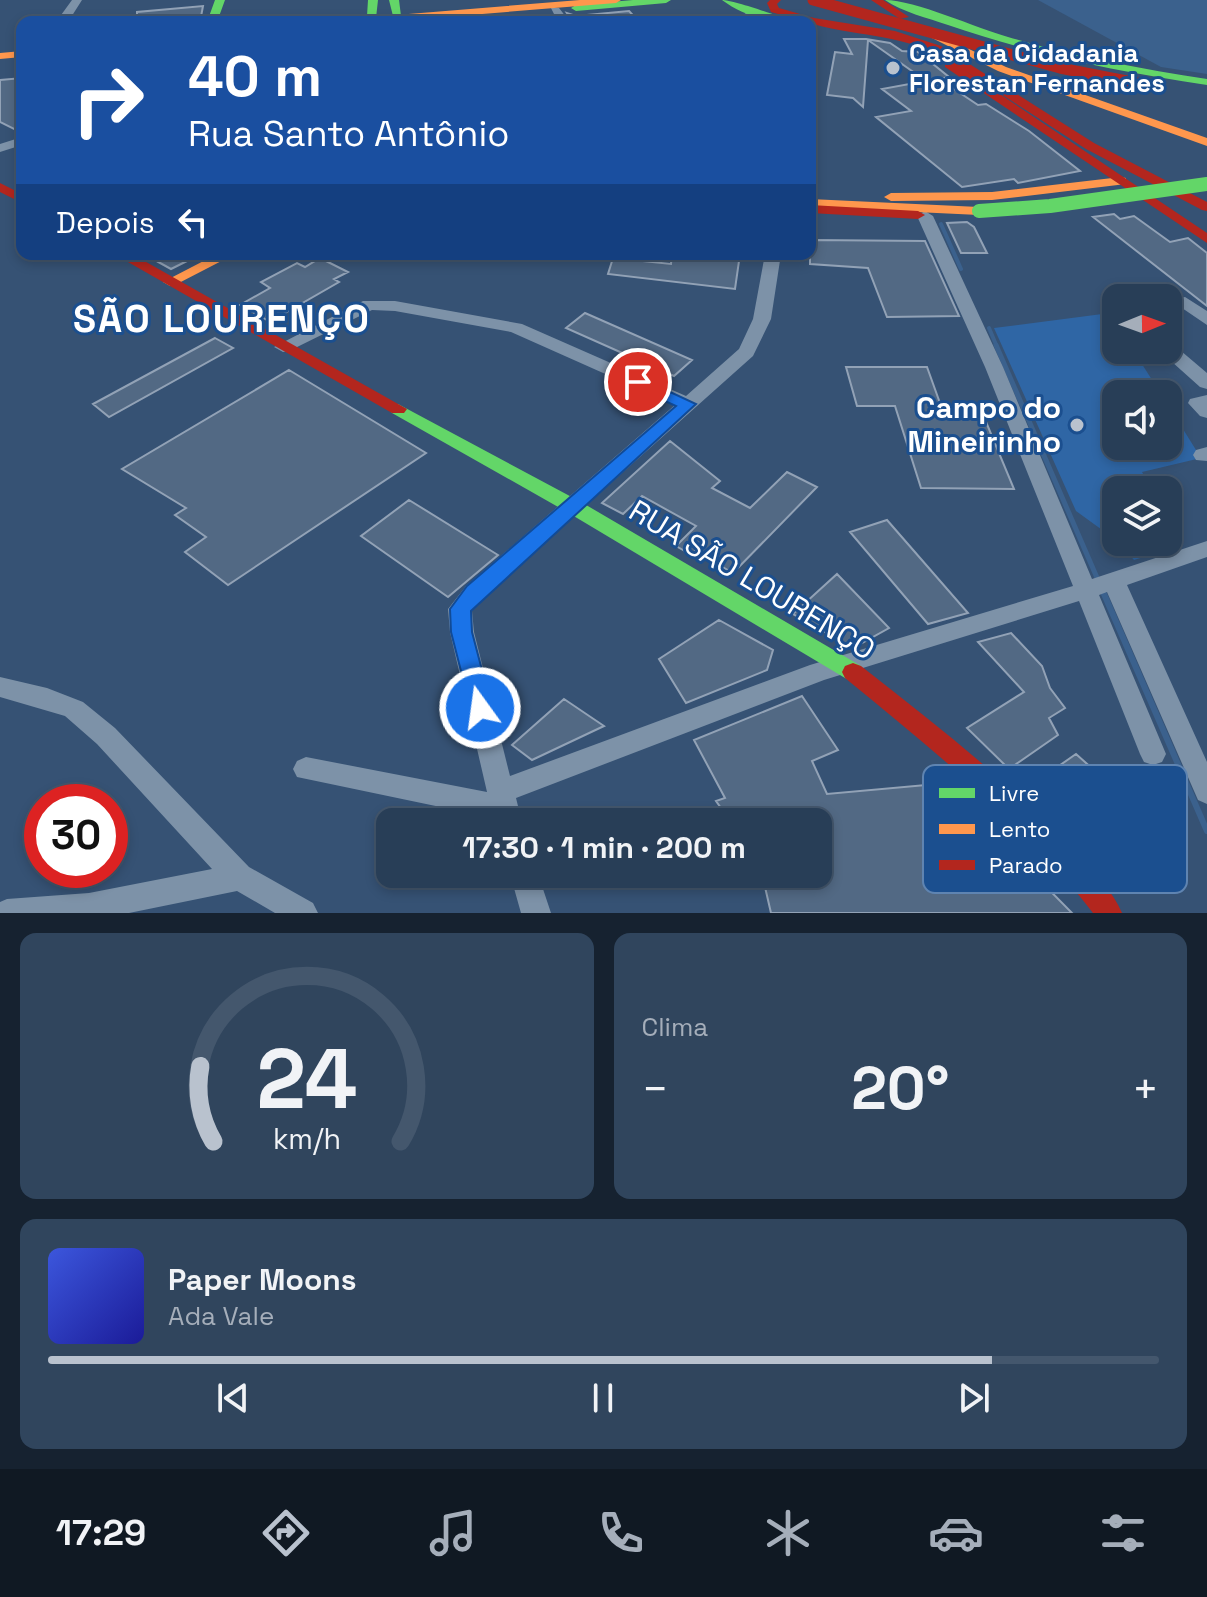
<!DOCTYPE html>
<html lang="pt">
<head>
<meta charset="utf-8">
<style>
  :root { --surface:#283e57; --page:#30455d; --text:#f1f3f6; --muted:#a5aeba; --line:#44576d; --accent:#b9c2ce }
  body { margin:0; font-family:"Space Grotesk",sans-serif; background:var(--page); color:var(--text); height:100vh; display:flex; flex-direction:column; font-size:30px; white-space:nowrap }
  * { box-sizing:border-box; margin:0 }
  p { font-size:26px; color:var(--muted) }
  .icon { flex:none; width:44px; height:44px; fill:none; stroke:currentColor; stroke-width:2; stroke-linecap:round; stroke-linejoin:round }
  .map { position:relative; height:913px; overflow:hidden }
  .details { display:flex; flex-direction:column; gap:20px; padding:20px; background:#162230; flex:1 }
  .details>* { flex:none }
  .banner { position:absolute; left:16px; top:16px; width:800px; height:244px; border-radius:16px; box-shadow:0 4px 12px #0003,0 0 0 2px var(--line); background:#1a4fa0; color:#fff; overflow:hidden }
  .needle { width:52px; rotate:89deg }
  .tools { position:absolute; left:1102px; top:284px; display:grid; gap:16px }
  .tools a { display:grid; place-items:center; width:80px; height:80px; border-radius:16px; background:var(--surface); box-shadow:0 4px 12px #0003,0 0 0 2px var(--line); font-size:40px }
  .speed { position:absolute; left:24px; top:784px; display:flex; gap:16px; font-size:40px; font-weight:700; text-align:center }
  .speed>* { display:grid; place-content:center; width:104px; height:104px; border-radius:50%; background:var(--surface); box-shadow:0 4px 12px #0003,0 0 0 2px var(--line); line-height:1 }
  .speed .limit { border:12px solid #d22; background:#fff; color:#111 }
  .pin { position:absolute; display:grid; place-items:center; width:68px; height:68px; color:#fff; margin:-34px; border:4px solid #fff; border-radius:50%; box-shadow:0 2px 8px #0007 }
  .me { position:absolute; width:88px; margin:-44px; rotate:346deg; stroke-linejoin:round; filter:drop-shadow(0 0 6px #0008) }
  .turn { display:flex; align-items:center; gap:28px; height:168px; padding:0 40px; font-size:36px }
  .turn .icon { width:104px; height:104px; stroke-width:2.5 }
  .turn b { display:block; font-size:56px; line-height:68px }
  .then { display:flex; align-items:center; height:76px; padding:0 40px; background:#0003; gap:16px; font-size:30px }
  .big { font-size:60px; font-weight:700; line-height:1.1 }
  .details .widget { flex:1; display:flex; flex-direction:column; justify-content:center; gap:12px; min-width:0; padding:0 28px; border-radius:16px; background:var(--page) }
  .details .dial { align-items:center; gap:0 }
  .dial svg { height:208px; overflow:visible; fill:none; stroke:var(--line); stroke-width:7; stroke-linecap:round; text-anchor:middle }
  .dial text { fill:var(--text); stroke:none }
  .song { display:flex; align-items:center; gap:24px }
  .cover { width:96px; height:96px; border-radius:12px; background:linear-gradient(135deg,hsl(230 70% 55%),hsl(240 70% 35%)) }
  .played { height:8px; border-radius:4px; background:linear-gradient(90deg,var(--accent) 85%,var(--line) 85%) }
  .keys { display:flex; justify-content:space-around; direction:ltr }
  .heat { display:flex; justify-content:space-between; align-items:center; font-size:44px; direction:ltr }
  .details .tiles { flex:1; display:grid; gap:20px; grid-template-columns:1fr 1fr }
  .widget:last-child { grid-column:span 2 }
  .trip { position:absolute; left:376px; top:808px; width:456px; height:80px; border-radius:16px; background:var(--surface); box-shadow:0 4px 12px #0003,0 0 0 2px var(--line); font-weight:700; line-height:80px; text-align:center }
  .dock { display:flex; height:128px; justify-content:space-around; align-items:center; background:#101923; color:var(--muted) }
  .dock .icon { width:56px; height:56px }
  .dock .on { color:var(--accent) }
  .dock b { font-size:36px; color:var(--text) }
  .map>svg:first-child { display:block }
  .green { fill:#2f66a5 }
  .water { fill:#3b618d }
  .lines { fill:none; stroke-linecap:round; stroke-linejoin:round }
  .stream-far2 { stroke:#3b618d; stroke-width:4 }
  .stream-far1 { stroke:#3b618d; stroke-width:5 }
  .stream { stroke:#3b618d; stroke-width:6 }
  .building { fill:#526984; stroke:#92a2b6; stroke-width:2 }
  .street { fill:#7d92a8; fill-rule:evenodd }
  .fast { fill:#63d668; fill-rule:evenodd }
  .slow { fill:#ff974d; fill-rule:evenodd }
  .jam { fill:#b3261e; fill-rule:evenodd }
  .fast-bridge { stroke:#63d668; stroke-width:14 }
  .jam-bridge { stroke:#b3261e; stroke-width:11 }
  .route { fill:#1a73e8; stroke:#114b97; stroke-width:2 }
  .poi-dot { fill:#b9c2ce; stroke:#1b4f8f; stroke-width:3 }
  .labels { text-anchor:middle; stroke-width:6; stroke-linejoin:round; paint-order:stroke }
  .far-poi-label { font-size:26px; font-weight:bold; fill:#fff; stroke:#1b4f8f; text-anchor:start }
  .poi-label { font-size:30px; font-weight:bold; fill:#fff; stroke:#1b4f8f; text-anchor:end }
  .street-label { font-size:30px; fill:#fff; stroke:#1b4f8f }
  .district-label { font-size:38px; font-weight:bold; letter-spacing:2px; fill:#fff; stroke:#1b4f8f }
  .key { fill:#1b4f8f; stroke:#5f84b1; stroke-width:2 }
  .key-label { font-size:22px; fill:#fff }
</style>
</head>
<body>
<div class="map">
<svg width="1207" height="913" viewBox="0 0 1207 913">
  <rect width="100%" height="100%" fill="#365274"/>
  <!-- green -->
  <path class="green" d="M1110,313L1116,323V350H1133L1161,394H1116V446H1168V405L1201,458L1142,472L1152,490H1116V540L1076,511L994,328Z
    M1168,519L1183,545L1134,560L1118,542H1168Z"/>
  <!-- water -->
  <path class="water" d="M1038,0H1207V74L1161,67Z"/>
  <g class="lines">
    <!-- stream-far2 -->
    <path class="stream-far2" d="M941,224L961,269
      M989,328L997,347"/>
    <!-- stream-far1 -->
    <path class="stream-far1" d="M996,345L1098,580
      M1102,590L1105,596"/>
    <!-- stream -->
    <path class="stream" d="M1104,594L1207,831"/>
  </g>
  <!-- building -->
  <path class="building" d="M203,6L200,22H137V12Z
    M629,11L639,22H573L567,13L576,16Z
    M844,39H866L890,43L902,51L918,52L949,77L939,79L978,105L986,104L1029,131L1080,171L1018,183L1014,179L962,187L876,117L911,111L882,89L926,81L868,40L863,107L853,98L827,95L835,52L852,54Z
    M22,78V133L0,122V80Z
    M1114,214L1120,219L1134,216L1170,242L1188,238L1207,253V306L1093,217Z
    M967,222L974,227L987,253H961L947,223Z
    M810,240L925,241L959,316L887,317L868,268L810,264Z
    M159,254H201L171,269L151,258Z
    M672,254H740L735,289L608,274L613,258L671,264Z
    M320,258L348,272L334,279L339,282L278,317L267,320L240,305L270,288L261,282L297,263L305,267Z
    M585,313L692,360L674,376L566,328Z
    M215,338L233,348L109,417L93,404Z
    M846,367H927L945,417H984L1014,489L921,488L895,406H857Z
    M289,370L426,453L228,585L185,552L206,537L175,515L186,508L122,469Z
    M670,441L720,481L712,488L750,508L787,472L817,487L733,573L695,551L692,555L676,546L696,526L642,496L623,514L602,503Z
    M409,500L498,555L448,597L361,536Z
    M887,520L968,613L928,624L850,532Z
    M837,574L889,628L853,648L793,614Z
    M719,620L773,650L767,670L686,703L659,659Z
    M1011,633L1042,666L1050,688L1065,708L1049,718L1058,735L1009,769L967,728L1024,692L978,642Z
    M802,696L838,750L812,761L827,794L937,784L1000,840L1072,913H771L762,874H818V822H731L716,801L725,798L694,740Z
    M564,699L604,726L532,760L512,745Z
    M1076,754L1105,780L1061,812L1033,784Z"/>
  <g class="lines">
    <!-- street -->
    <path class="street" d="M72,0H82L68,22H56Z
      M551,8H559L570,22H558Z
      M749,11L759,13L746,22H732Z
      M22,137V145L0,152V144Z
      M925,211L933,216L1003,367L1092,579L1207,541V557L1127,585L1207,762V804L1198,800L1107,592L1099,595L1166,754L1162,762L1153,765L1144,762L1140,754L1079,601L824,680L516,798L522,822H494L493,818L297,777L293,769L297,761L306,757L487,792L450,632L448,609L466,586L675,405L511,332L395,311L372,310L289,351L283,352L274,347L363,301H395L522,324L686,396L739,349L753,319L765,254H781L771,319L753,356L482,598L472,611L474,632L510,776L810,665L1073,586L985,367L917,216Z
      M1185,297L1207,311V325L1182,308L1168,310V300Z
      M1168,344L1174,345L1207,373V389L1200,387L1162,353L1160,350H1168Z
      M1207,395V418L1200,416L1188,403L1190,399Z
      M1207,447V461L1196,460L1193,455L1196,450Z
      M0,677L47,688L83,702L115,728L249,867L313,903L318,913H275L237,891L129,913H0V902L7,899L89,893L212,869L97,744L65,716L0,697Z
      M510,874H538L551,913H521Z"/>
    <!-- fast -->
    <path class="fast" d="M215,0H225L217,22H207Z
      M368,0H378L376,18L367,16Z
      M389,0H399L401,16H393Z
      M633,0H671L666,3L576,11L571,8L576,5Z
      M722,0C733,0 783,17 792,22C767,22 742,15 722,0Z
      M885,0C915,0 976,28 1008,37C1073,56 1140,69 1207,79V85C1119,72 1032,54 948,25C928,18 902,12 885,0Z
      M486,15V19L482,20L416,22L421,19Z
      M398,404L581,502L861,666L864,672L861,678L853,681L845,678L567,512L392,413L389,409L392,405Z"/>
    <!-- slow -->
    <path class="slow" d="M580,0H621L616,3L384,22H342L347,19Z
      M928,29L1006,67L1207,138V146L998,71L924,34L923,32Z
      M22,51V57L0,59V53Z
      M1121,177L1126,178V184L992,200L891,201L884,197L891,193L992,192Z
      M810,199L979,207L986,211L979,215L810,207Z
      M217,254H235L175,285L170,286L163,282Z"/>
    <!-- jam -->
    <path class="jam" d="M770,0H781L777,4L779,8L814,18L895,31L941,46L1094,143L1207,202V211L1202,210L1086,149L964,70L1207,233V243L945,67V63H952C906,33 863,38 813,24C801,21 785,16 771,12L767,3Z
      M871,0H883L909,17L900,19Z
      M0,183L22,194V203L0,192Z
      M810,205L918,211L925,215L918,219L810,213Z
      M114,254H132L407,409L404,413H392Z
      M853,663L861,666C936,725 1013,784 1078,855C1093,872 1113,891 1122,913H1093C1023,822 934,751 845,678L842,672L845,666Z"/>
    <!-- fast-bridge -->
    <path class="fast-bridge" d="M979,211L1050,206L1207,184"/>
    <!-- jam-bridge -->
    <path class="jam-bridge" d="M813,0L1060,68L1147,85"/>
  </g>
  <!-- route -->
  <path class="route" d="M638,377L696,404L471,611L472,632L492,708L488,714H472L451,632L450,609L467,586L676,406L632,386L630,382Z"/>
  <!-- markers -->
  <g class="poi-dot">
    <circle cx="893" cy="68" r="8"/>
    <circle cx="1077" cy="425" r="8"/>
  </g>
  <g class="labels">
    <!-- far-poi labels -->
    <g class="far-poi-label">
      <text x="909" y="62">Casa da Cidadania<tspan x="909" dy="30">Florestan Fernandes</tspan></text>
    </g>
    <!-- poi labels -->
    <g class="poi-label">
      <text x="1061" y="418">Campo do<tspan x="1061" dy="34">Mineirinho</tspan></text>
    </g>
    <!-- street labels -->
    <g class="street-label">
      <text transform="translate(752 580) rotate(31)" y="10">RUA SÃO LOURENÇO</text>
    </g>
    <!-- district labels -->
    <g class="district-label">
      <text x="222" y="332">SÃO LOURENÇO</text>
    </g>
  </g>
  <!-- legend -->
  <rect x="923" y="765" width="264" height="128" rx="12" class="key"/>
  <rect x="939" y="788" width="36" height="10" fill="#63d668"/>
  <rect x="939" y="824" width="36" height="10" fill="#ff974d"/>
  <rect x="939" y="860" width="36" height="10" fill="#b3261e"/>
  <g class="key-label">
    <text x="989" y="801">Livre</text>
    <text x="989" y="837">Lento</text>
    <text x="989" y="873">Parado</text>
  </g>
</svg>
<div class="tools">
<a><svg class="needle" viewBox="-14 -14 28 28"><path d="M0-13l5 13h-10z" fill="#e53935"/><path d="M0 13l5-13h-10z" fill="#a5aeba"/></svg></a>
<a><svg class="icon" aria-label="sound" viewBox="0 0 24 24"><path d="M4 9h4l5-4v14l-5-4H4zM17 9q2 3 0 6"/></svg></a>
<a><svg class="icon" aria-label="layers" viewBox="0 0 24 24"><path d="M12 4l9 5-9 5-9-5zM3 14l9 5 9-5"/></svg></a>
</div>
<div class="speed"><div class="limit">30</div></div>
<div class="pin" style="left:638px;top:382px;background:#d93025"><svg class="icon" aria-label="arrive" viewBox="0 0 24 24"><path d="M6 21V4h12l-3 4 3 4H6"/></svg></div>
<svg class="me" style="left:480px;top:708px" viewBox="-20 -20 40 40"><circle r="17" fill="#1a73e8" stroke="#fff" stroke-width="3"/><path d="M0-11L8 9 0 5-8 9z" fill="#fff"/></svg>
<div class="trip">17:30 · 1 min · 200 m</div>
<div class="banner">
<div class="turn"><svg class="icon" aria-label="right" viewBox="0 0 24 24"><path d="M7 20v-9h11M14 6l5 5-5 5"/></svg><div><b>40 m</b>Rua Santo Antônio</div></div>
<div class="then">Depois<svg class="icon" aria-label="left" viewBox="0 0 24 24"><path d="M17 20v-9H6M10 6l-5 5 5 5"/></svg></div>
</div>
</div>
<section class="details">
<div class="tiles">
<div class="widget dial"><svg viewBox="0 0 100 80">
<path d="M14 69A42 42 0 1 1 86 69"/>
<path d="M14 69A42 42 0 0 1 9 40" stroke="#b9c2ce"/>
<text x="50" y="56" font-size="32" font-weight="700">24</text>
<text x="50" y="72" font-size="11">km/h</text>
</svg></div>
<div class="widget"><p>Clima</p>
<div class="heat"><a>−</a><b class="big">20°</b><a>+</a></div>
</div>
<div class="widget">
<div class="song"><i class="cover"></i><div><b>Paper Moons</b><p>Ada Vale</p></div></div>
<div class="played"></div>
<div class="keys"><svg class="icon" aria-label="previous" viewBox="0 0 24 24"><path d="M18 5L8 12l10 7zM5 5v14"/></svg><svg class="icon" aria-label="pause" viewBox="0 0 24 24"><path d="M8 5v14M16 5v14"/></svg><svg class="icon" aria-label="next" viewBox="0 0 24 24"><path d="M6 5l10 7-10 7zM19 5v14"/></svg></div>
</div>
</div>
</section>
<nav class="dock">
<b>17:29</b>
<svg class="icon on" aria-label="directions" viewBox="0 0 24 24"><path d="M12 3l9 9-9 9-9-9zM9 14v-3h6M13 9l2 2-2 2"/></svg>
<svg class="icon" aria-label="music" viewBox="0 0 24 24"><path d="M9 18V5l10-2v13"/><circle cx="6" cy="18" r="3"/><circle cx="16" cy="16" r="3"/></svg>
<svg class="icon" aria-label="phone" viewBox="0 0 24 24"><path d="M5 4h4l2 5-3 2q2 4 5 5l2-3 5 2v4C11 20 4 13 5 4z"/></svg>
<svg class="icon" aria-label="climate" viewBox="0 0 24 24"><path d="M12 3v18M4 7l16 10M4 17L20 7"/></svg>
<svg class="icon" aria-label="car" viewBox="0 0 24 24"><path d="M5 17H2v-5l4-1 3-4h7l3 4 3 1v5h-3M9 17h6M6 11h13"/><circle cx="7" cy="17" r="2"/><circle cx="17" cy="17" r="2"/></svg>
<svg class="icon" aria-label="filters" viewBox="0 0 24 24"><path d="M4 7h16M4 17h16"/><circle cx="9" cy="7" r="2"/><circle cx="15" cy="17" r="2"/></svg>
</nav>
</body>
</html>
